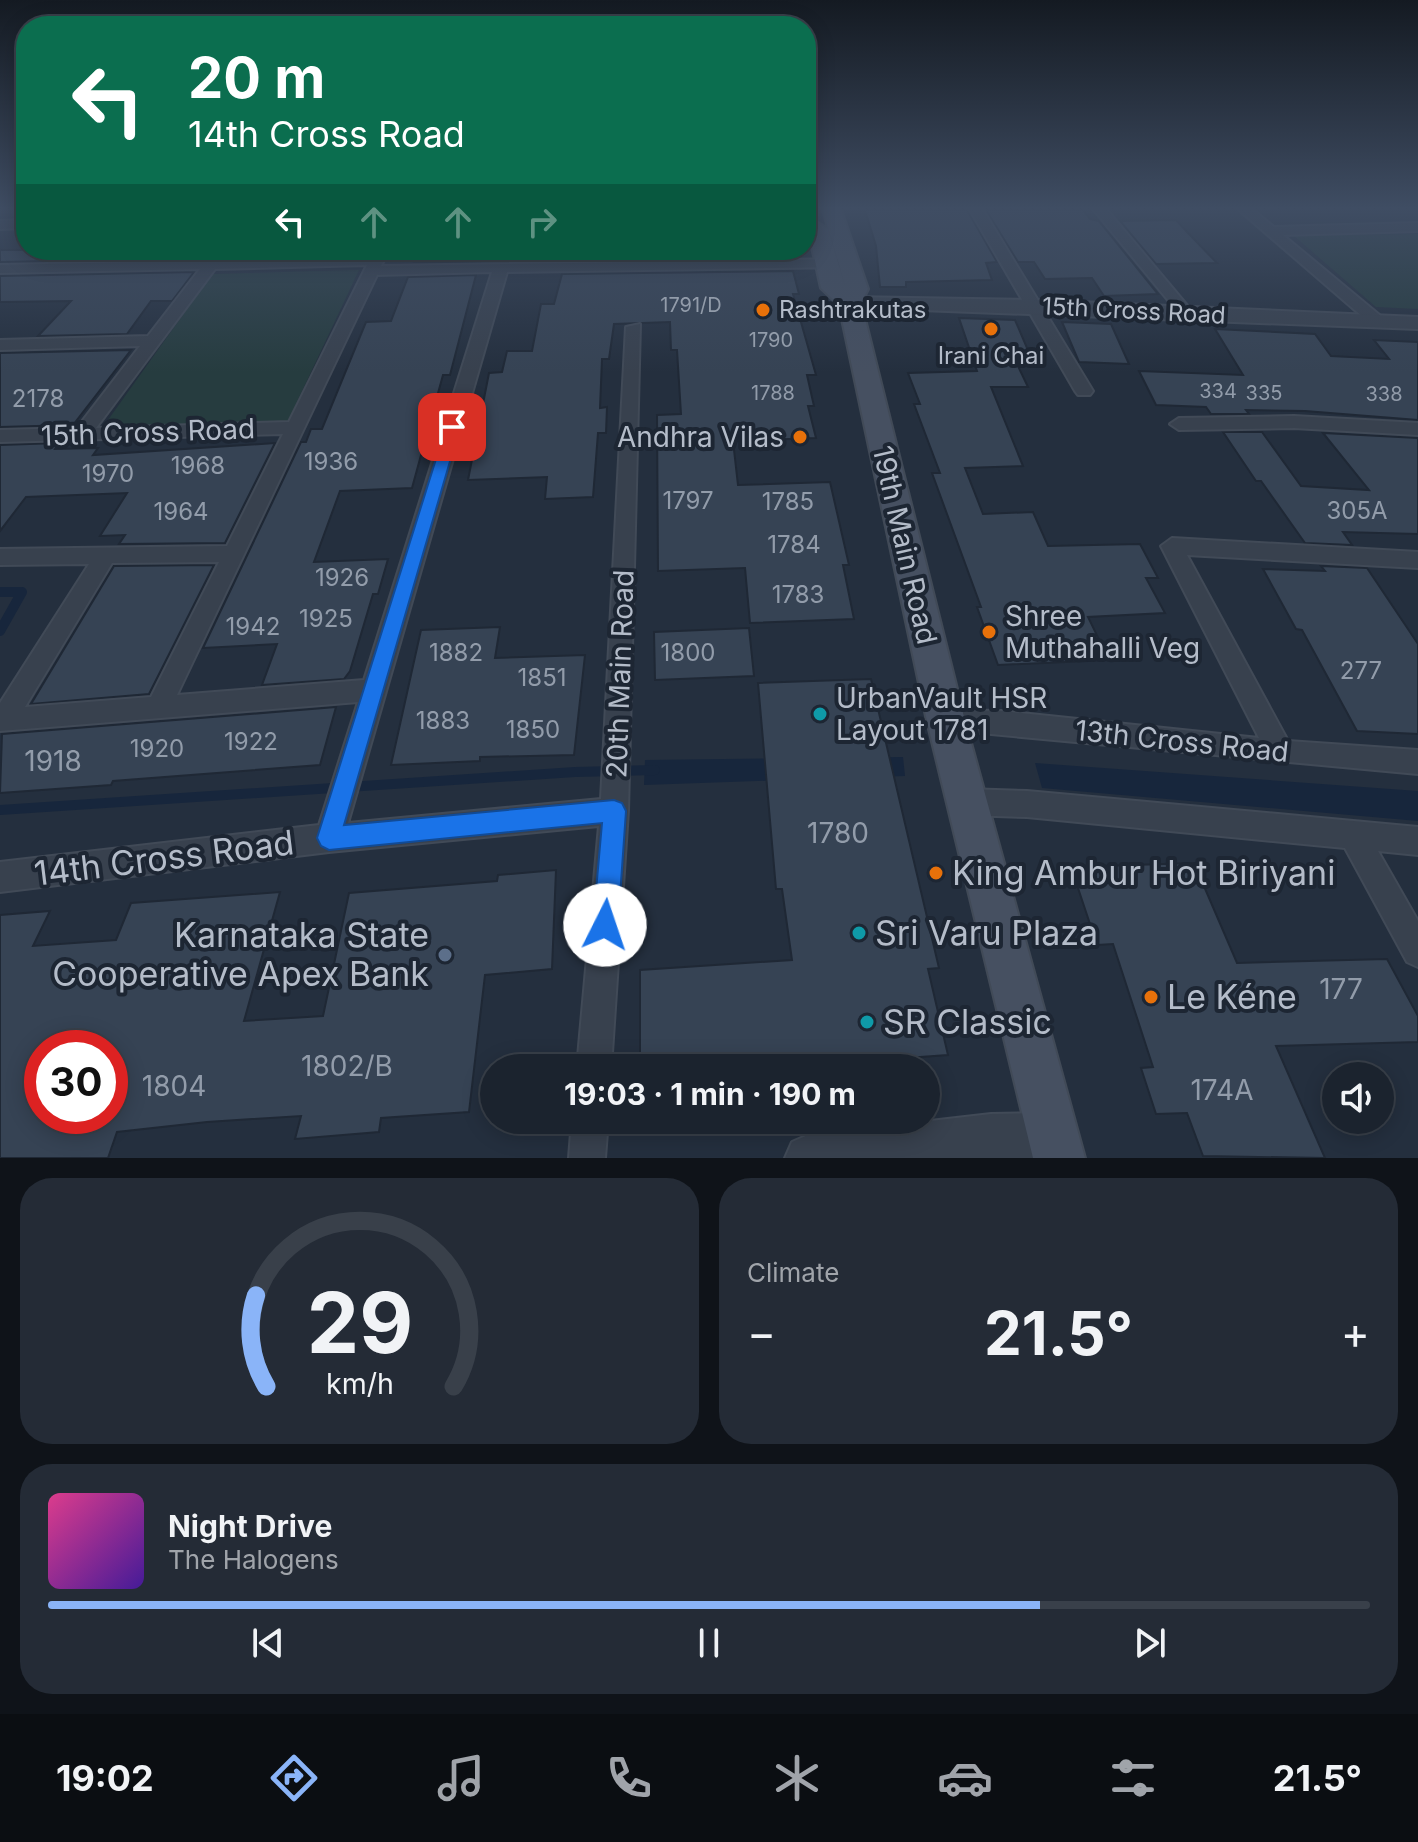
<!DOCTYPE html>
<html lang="en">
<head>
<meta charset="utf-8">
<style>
  :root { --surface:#1b232e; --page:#242b36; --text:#f1f3f6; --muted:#a0a4aa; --line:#39404a; --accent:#8ab4f8 }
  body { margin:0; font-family:Inter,sans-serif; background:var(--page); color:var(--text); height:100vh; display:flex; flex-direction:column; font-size:30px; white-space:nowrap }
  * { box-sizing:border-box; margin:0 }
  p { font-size:26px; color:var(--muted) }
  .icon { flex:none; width:44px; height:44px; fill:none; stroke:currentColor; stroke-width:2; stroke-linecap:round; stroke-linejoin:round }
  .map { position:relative; height:1158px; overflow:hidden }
  .sheet { display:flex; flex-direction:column; gap:20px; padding:20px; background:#0f1319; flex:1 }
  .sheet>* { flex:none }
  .guide { position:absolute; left:16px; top:16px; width:800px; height:244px; border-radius:32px; box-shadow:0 4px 20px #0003,0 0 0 2px var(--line); background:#0b6e4f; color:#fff; overflow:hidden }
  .fabs { position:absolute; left:1322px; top:1062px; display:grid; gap:16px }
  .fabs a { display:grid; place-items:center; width:72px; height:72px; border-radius:50%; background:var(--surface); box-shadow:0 4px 20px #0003,0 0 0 2px var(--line); font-size:40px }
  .speed { position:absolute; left:24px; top:1030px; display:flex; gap:16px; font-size:40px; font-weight:700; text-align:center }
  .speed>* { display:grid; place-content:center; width:104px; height:104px; border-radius:50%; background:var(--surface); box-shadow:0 4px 20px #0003,0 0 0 2px var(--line); line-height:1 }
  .speed .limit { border:12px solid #d22; background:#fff; color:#111 }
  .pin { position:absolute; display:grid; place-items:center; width:68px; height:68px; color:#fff; margin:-34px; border-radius:16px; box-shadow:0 4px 12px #0006 }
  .me { position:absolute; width:88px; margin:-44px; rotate:4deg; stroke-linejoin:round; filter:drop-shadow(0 0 6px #0008) }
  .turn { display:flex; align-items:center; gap:28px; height:168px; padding:0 40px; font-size:36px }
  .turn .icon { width:104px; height:104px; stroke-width:2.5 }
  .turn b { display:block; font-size:56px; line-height:68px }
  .lanes { display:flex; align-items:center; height:76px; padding:0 40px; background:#0003; justify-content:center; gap:40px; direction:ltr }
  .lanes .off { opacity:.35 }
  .big { font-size:60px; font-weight:700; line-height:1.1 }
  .sheet .widget { flex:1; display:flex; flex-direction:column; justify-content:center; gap:12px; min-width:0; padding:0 28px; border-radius:32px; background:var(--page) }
  .sheet .dial { align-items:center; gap:0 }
  .dial svg { height:208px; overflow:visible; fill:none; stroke:var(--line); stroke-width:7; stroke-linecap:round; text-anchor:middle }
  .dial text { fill:var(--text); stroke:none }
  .song { display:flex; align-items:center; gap:24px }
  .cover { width:96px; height:96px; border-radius:12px; background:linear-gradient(135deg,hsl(330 70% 55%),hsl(260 70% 35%)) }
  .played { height:8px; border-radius:4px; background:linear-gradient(90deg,var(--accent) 75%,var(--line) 75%) }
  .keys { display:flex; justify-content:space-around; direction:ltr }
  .heat { display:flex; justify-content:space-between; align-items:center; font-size:44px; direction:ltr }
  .sheet .tiles { flex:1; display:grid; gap:20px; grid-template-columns:1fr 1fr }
  .widget:last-child { grid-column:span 2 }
  .trip { position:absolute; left:480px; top:1054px; width:460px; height:80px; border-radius:40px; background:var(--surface); box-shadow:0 4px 20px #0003,0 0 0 2px var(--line); font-weight:700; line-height:80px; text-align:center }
  .menu { display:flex; height:128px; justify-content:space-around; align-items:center; background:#0b0e12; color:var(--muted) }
  .menu .icon { width:56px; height:56px }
  .menu .on { color:var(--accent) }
  .menu b { font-size:36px; color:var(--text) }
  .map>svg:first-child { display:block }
  .green { fill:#263c3f }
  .water { fill:#17263c }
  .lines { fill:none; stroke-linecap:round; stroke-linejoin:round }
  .stream { stroke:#17263c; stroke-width:10 }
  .building { fill:#364354; stroke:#1f2835; stroke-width:2; fill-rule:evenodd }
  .minor-casing { stroke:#414a57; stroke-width:4 }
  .tertiary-casing { stroke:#414a57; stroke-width:4 }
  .secondary-casing { stroke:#414a57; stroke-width:4 }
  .minor { fill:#38414e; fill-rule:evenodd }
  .tertiary { fill:#38414e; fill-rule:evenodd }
  .secondary { fill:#465061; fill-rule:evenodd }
  .route { fill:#1a73e8; stroke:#114b97; stroke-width:2 }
  .food-dot { fill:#e8710a; stroke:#1d2633; stroke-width:3 }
  .culture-dot { fill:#0f9aa8; stroke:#1d2633; stroke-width:3 }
  .service-dot { fill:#5c6f8a; stroke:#1d2633; stroke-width:3 }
  .labels { text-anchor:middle; stroke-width:8; stroke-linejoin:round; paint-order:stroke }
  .far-number-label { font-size:20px; fill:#929caa }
  .far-poi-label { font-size:24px; fill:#b4bcc9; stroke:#1d2633; text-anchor:start }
  .far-street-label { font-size:24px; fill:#b4bcc9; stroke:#1d2633 }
  .number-label { font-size:24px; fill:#929caa }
  .street-label { font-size:28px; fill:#b4bcc9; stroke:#1d2633 }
  .poi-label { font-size:28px; fill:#b4bcc9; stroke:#1d2633; text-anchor:start }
  .near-number-label { font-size:28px; fill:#929caa }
  .near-street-label { font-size:34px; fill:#b4bcc9; stroke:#1d2633 }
  .near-poi-label { font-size:34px; fill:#b4bcc9; stroke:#1d2633; text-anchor:start }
</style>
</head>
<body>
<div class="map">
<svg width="1418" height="1158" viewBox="0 0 1418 1158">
  <rect width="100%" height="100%" fill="#242f3e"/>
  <!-- green -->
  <path class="green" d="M1418,234V309L1376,307L1293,235Z
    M359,270L288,421L103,427L212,274Z"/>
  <!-- water -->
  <path class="water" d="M903,757L905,776L644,785L645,760Z
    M1035,763L1418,791V821L1042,788Z"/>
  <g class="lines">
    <!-- stream -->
    <path class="stream" d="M0,592H22L0,631
      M0,810L575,772L655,770"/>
  </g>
  <!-- building -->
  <path class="building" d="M865,210H967L997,262L986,263L992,280L906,282V287H880L876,246Z
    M986,210H1083L1090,219L1099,221L1158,294L1104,296L1092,278L1045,279L1034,262H1018Z
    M1176,220L1188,233L1217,263L1156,264L1120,221Z
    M0,250H211L205,258L0,262Z
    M442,250H483L480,262H414L417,252Z
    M568,250H787L789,257L566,260Z
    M793,271L799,294H793L816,375H807L814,406H808L816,438L733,441L738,485L830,482L849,565H843L854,619L750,623L745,568L658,571L657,415L681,414L677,350H671L670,322L614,324L609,359H602L600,408L607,407L606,433H598L593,497L545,499L547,477L468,480L489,373L502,372L507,351H532L541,304H554L562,274Z
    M194,272L172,301H151L127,334L38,336L71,301L0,302V276Z
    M476,275L450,375H443L412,488L340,491L314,562L388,559L378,594H373L350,671L344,679L262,685L277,644L203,648L301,442H306L311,429H322L366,322L391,321L408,277Z
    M959,318L1015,320L1033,362H1016L1028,387H991L1023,466L965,468L983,514L1033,512L1048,546L1140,544L1158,578H1146L1165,613L1088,617L1109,660L998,665L977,607H981L932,473H940L914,404H920L908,373L977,371Z
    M1062,322L1111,324L1129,364L1079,362Z
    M1215,329L1315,334L1331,356L1389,359L1374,340L1418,342V420L1305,411L1246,410L1249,414H1211L1206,407L1156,405L1139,371L1243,375Z
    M131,350L73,425L0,427V353Z
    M1223,432H1262L1301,486L1369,490L1323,433L1418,438V534L1343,532L1352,545L1305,543L1261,481H1256Z
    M59,443L55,449L98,448L93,455L275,443L225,543L119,544L125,535L100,536L127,493L26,497L0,531V445Z
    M214,565L149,694L31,704L114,566Z
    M1321,566L1367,568L1418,644V734L1357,731L1302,630L1296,629L1263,569L1325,571Z
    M500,627L495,658L585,655L574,755L480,757V761L391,765L421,630Z
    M749,628L754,676L655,680L654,632Z
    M871,679L939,968L928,969L948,1055L767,1068H640V970L792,960L782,889H776L758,683Z
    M336,707L320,765L113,781L111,785L0,793L2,734Z
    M1194,863L1237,963L1387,959L1418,1016V1042L1276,1046L1325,1158L1203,1156L1187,1113L1156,1114L1141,1068L1153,1067L1113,944L1097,945L1071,867Z
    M556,870L552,969L485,975L469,1112L381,1118L379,1132L295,1139L301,1116L207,1122L117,1132L108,1158H0V915L50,911L33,946L116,940L131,903L280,892L244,1021L323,1016L349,893L497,881L498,875ZM42,1048H110V1116H42Z"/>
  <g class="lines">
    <!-- minor casing -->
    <g class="minor-casing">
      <path id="minor" d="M970,210H983L1093,391L1090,395H1078L1075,391Z
        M1094,210H1107L1191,310V316H1181Z
        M1239,210H1253L1274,227L1418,223V231L1283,235L1383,318V324H1371Z
        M26,220V228L0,229V221Z
        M375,250H389L381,266L846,259L853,263L846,267L507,272L348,823L601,799L626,327L640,324L628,811L611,1068H577L599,826L329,852L0,892V862L319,825L358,702L0,731V703L89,564L0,565V549L227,546L283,434L0,442V430L77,428L140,346L0,350V340L148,336L200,269L0,273V265L372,257ZM367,265L289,422L96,428L215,269ZM492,272L364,680L177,695L377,275ZM219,562L151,697L25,707L112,563Z
        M1294,416L1418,423V435L1294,428L1179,430L1170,424L1179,418Z
        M1172,538L1418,552V568L1187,555L1288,741L1418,750V774L937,729L933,721L937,713L946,710L1002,711L1259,738L1161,546Z
        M966,789L1027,791L1418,827V855L1378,851L1418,921V967L1407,962L1345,848L1027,817L966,815L956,811L952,802L956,793Z
        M572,1120H608L605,1158H569Z"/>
    </g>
    <!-- tertiary casing -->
    <g class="tertiary-casing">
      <path id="tertiary" d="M850,297L1034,300L1418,317V329L843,307L840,303L843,299Z
        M1053,1113L1069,1120L1076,1136L1069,1152L1054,1158H785L792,1142L808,1135L991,1114Z"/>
    </g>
    <!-- secondary casing -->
    <g class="secondary-casing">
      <path id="secondary" d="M823,210H841L868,289L861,303L965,721L1085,1158H1033L927,721L839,305L821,288L808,229L818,223L828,229L846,289Z"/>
    </g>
    <!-- minor -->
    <use href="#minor" class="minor"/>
    <!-- tertiary -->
    <use href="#tertiary" class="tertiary"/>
    <!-- secondary -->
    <use href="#secondary" class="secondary"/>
  </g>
  <!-- sky -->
  <linearGradient id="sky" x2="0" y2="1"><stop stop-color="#141a22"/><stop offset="0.56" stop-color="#3f4d63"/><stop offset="1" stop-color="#3f4d63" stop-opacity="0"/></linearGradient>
  <rect width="1418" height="372" fill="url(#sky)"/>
  <!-- route -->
  <path class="route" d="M447,424L460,427L344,825L614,800L622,803L626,811L618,925L614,934L605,938L597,934L593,925L602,823L329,850L321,846L317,838Z"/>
  <!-- markers -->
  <g class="food-dot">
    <circle cx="763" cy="310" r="8"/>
    <circle cx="991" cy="329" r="8"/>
    <circle cx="800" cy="437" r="8"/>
    <circle cx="989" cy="632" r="8"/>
    <circle cx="936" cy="873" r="8"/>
    <circle cx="1151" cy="997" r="8"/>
  </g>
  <g class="culture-dot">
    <circle cx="820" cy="714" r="8"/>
    <circle cx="859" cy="933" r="8"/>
    <circle cx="867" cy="1022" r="8"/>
  </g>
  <circle class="service-dot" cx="445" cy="955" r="8"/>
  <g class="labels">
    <!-- far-number labels -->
    <g class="far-number-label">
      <text x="691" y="312">1791/D</text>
      <text x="771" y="347">1790</text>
      <text x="1218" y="398">334</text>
      <text x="773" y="400">1788</text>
      <text x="1264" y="400">335</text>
      <text x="1384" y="401">338</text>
    </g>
    <!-- far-poi labels -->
    <g class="far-poi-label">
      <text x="779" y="318">Rashtrakutas</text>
      <text x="991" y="364" text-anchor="middle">Irani Chai</text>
    </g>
    <!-- far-street labels -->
    <g class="far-street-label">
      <text transform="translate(1134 311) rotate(3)" y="8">15th Cross Road</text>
    </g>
    <!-- number labels -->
    <g class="number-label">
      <text x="38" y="407">2178</text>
      <text x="331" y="470">1936</text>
      <text x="198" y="474">1968</text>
      <text x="108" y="482">1970</text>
      <text x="688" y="509">1797</text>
      <text x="788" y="510">1785</text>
      <text x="1357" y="519">305A</text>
      <text x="181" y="520">1964</text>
      <text x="794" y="553">1784</text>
      <text x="342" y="586">1926</text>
      <text x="798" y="603">1783</text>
      <text x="326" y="627">1925</text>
      <text x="253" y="635">1942</text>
      <text x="456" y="661">1882</text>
      <text x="688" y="661">1800</text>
      <text x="1361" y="679">277</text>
      <text x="542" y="686">1851</text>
      <text x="443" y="729">1883</text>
      <text x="533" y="738">1850</text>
      <text x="251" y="750">1922</text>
      <text x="157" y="757">1920</text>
    </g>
    <!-- street labels -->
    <g class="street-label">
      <text transform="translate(148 432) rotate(-2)" y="10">15th Cross Road</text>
      <text transform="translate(905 545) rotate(77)" y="10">19th Main Road</text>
      <text transform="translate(620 674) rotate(-88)" y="10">20th Main Road</text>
      <text transform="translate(1182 741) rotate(6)" y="10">13th Cross Road</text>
    </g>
    <!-- poi labels -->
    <g class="poi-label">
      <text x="784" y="447" text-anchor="end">Andhra Vilas</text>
      <text x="1005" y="626">Shree<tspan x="1005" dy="32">Muthahalli Veg</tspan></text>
      <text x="836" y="708">UrbanVault HSR<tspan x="836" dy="32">Layout 1781</tspan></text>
    </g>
    <!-- near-number labels -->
    <g class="near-number-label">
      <text x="53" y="771">1918</text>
      <text x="838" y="843">1780</text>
      <text x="1341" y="999">177</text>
      <text x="347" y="1076">1802/B</text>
      <text x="174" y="1096">1804</text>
      <text x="1222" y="1100">174A</text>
    </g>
    <!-- near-street labels -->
    <g class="near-street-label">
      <text transform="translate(164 858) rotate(-7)" y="12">14th Cross Road</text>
    </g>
    <!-- near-poi labels -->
    <g class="near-poi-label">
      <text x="952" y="885">King Ambur Hot Biriyani</text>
      <text x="875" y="945">Sri Varu Plaza</text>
      <text x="429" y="947" text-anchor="end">Karnataka State<tspan x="429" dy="39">Cooperative Apex Bank</tspan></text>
      <text x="1167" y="1009">Le Kéne</text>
      <text x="883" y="1034">SR Classic</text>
    </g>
  </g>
</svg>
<div class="fabs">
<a><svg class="icon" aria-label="sound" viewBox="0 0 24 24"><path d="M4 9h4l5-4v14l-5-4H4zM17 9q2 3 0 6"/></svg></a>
</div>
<div class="speed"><div class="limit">30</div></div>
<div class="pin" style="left:452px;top:427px;background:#d93025"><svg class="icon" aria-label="arrive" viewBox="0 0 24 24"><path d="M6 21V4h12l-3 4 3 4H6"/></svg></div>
<svg class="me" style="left:605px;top:925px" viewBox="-20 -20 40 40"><circle r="19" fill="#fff"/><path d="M0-13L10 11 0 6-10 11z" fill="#1a73e8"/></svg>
<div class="trip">19:03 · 1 min · 190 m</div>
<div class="guide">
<div class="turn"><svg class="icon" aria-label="left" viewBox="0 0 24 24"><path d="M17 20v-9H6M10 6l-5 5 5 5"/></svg><div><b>20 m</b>14th Cross Road</div></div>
<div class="lanes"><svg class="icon" aria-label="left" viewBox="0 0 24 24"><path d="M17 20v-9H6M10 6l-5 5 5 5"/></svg><svg class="icon off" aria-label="ahead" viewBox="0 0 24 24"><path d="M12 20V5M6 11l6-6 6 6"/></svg><svg class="icon off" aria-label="ahead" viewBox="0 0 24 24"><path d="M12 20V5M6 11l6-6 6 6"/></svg><svg class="icon off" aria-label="right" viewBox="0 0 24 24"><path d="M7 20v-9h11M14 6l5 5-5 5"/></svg></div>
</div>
</div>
<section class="sheet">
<div class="tiles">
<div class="widget dial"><svg viewBox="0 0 100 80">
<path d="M14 69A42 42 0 1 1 86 69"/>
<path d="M14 69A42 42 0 0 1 10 34" stroke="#8ab4f8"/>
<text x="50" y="56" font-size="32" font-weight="700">29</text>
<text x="50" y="72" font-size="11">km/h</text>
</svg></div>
<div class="widget"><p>Climate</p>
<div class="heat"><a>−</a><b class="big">21.5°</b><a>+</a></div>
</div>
<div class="widget">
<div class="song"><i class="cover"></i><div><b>Night Drive</b><p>The Halogens</p></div></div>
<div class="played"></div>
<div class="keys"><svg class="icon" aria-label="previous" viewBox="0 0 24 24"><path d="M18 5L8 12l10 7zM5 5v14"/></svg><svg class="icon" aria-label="pause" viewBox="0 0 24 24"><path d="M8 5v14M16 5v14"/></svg><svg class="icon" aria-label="next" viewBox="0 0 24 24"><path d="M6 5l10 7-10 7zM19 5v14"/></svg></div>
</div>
</div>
</section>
<nav class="menu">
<b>19:02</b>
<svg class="icon on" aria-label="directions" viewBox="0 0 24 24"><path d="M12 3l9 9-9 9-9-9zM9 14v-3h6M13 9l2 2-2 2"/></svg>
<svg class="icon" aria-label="music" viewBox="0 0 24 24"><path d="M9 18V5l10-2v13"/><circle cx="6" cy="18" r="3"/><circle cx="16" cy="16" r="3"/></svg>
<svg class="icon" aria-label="phone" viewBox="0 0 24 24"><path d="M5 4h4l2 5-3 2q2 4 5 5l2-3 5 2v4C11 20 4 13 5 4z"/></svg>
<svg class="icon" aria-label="climate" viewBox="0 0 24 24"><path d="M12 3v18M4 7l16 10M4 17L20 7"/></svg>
<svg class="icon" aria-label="car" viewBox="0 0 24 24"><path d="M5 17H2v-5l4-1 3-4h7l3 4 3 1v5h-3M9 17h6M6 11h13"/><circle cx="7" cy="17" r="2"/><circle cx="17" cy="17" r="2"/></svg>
<svg class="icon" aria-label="filters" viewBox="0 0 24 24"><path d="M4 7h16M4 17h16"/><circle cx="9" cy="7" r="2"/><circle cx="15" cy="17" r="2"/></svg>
<b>21.5°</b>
</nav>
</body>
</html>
